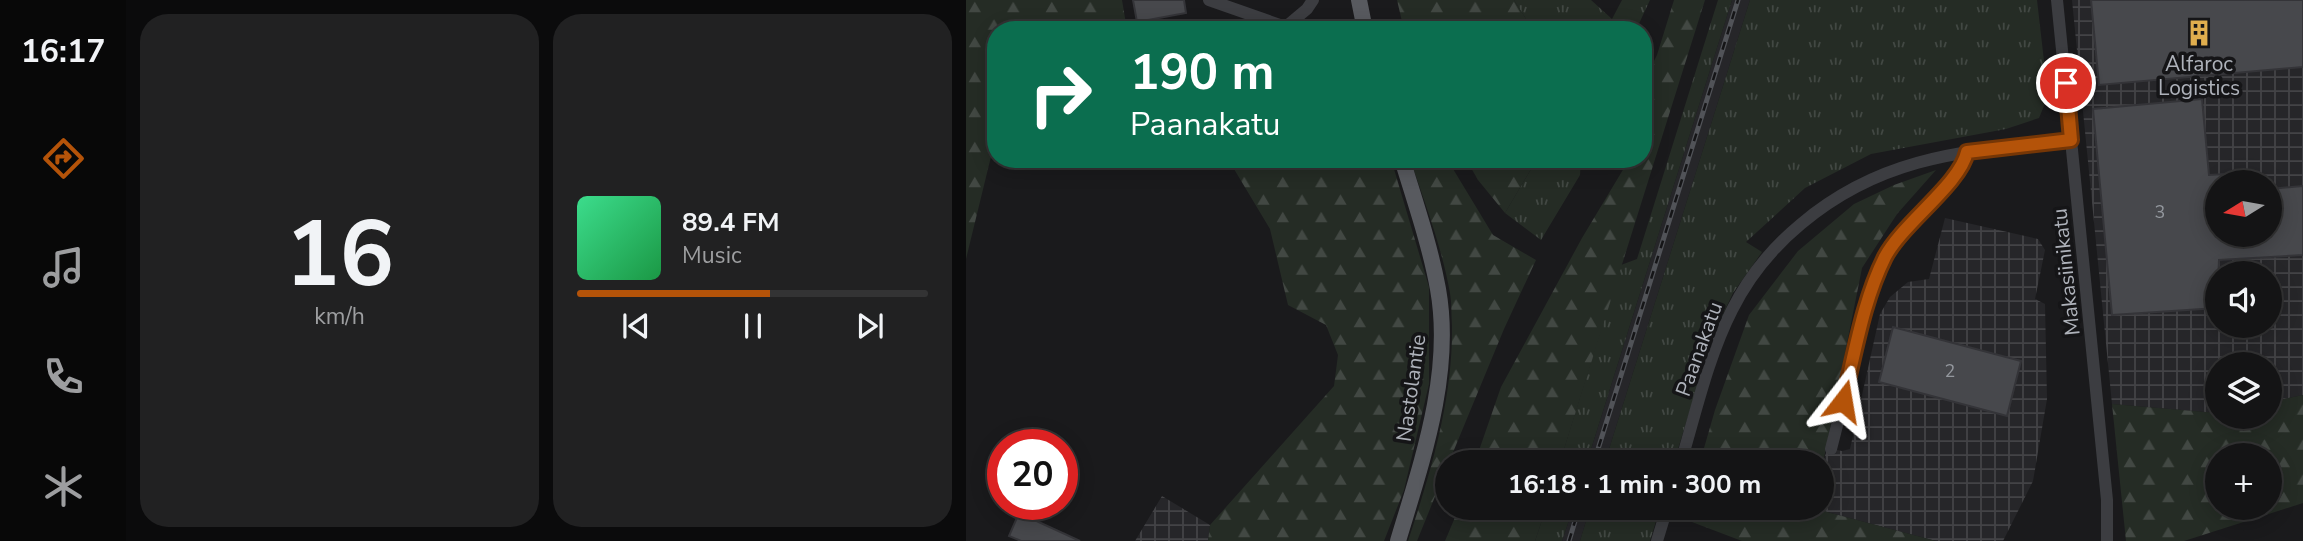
<!DOCTYPE html>
<html lang="en">
<head>
<meta charset="utf-8">
<style>
  :root { --surface:#141415; --page:#212122; --text:#f1f3f6; --muted:#9d9ea0; --line:#333334; --accent:#b45309 }
  body { margin:0; font-family:"Nunito Sans",sans-serif; background:var(--page); color:var(--text); height:100vh; display:flex; flex-direction:column; font-size:26px; white-space:nowrap }
  * { box-sizing:border-box; margin:0 }
  p { font-size:23px; color:var(--muted) }
  .icon { flex:none; width:38px; height:38px; fill:none; stroke:currentColor; stroke-width:2; stroke-linecap:round; stroke-linejoin:round }
  .map { position:relative; flex:1; overflow:hidden }
  .sheet { display:flex; flex-direction:column; gap:14px; padding:14px; background:#0b0b0c; width:840px }
  .sheet>* { flex:none }
  .banner { position:absolute; left:21px; top:21px; width:665px; height:147px; border-radius:28px; box-shadow:0 4px 18px #0003,0 0 0 2px var(--line); background:#0b6e4f; color:#fff; overflow:hidden }
  .needle { width:46px; rotate:259deg }
  .buttons { position:absolute; left:1239px; top:170px; display:grid; gap:14px }
  .buttons a { display:grid; place-items:center; width:77px; height:77px; border-radius:50%; background:var(--surface); box-shadow:0 4px 18px #0003,0 0 0 2px var(--line); font-size:35px }
  .speed { position:absolute; left:21px; top:429px; display:flex; gap:14px; font-size:35px; font-weight:700; text-align:center }
  .speed>* { display:grid; place-content:center; width:91px; height:91px; border-radius:50%; background:var(--surface); box-shadow:0 4px 18px #0003,0 0 0 2px var(--line); line-height:1 }
  .speed .limit { border:10px solid #d22; background:#fff; color:#111 }
  .pin { position:absolute; display:grid; place-items:center; width:60px; height:60px; color:#fff; margin:-30px; border:4px solid #fff; border-radius:50%; box-shadow:0 2px 7px #0007 }
  .me { position:absolute; width:77px; margin:-38px; rotate:14deg; stroke-linejoin:round; filter:drop-shadow(0 0 5px #0008) }
  .turn { display:flex; align-items:center; gap:24px; height:147px; padding:0 28px; font-size:32px }
  .turn .icon { width:91px; height:91px; stroke-width:2.5 }
  .turn b { display:block; font-size:49px; line-height:60px }
  .sheet .widget { flex:1; display:flex; flex-direction:column; justify-content:center; gap:10px; min-width:0; padding:0 24px; border-radius:28px; background:var(--page) }
  .sheet .dial { align-items:center; gap:0 }
  .dial b { font-size:91px; line-height:1 }
  .song { display:flex; align-items:center; gap:21px }
  .cover { width:84px; height:84px; border-radius:10px; background:linear-gradient(135deg,hsl(150 70% 55%),hsl(140 70% 35%)) }
  .played { height:7px; border-radius:4px; background:linear-gradient(90deg,var(--accent) 55%,var(--line) 55%) }
  .keys { display:flex; justify-content:space-around; direction:ltr }
  .sheet .tiles { flex:1; display:grid; gap:14px; grid-template-columns:repeat(2,1fr) }
  .trip { position:absolute; left:469px; top:450px; width:399px; height:70px; border-radius:35px; background:var(--surface); box-shadow:0 4px 18px #0003,0 0 0 2px var(--line); font-weight:700; line-height:70px; text-align:center }
  main { display:flex; flex:1; min-height:0 }
  .tabs { display:flex; flex-direction:column; width:126px; justify-content:space-around; align-items:center; background:#080808; color:var(--muted) }
  .tabs .icon { width:49px; height:49px }
  .tabs .on { color:var(--accent) }
  .tabs b { font-size:32px; color:var(--text) }
  .map>svg:first-child { display:block }
  .built { fill:#262629 }
  .industrial { fill:url(#industrial-grid); fill-rule:evenodd }
  .grass { fill:url(#grass-tufts) }
  .forest { fill:url(#forest-firs); fill-rule:evenodd }
  .building { fill:#47484c; stroke:#343438; stroke-width:2 }
  .lines { fill:none; stroke-linecap:round; stroke-linejoin:round }
  .minor { stroke:#3c3d41; stroke-width:12 }
  .major { stroke:#585a5f; stroke-width:16 }
  .rail-casing { stroke:#515358; stroke-width:5 }
  .rail { stroke:#151517; stroke-width:2.5; stroke-dasharray:8; stroke-linecap:butt }
  .route-casing { stroke:#753606; stroke-width:18 }
  .route { stroke:#b45309; stroke-width:12 }
  .labels { text-anchor:middle; stroke-width:7; stroke-linejoin:round; paint-order:stroke }
  .number-label { font-size:18px; fill:#94989e }
  .poi-label { font-size:21px; fill:#aeb2ba; stroke:#151517 }
  .street-label { font-size:21px; fill:#aeb2ba; stroke:#151517 }
</style>
</head>
<body>
<main>
<nav class="tabs">
<b>16:17</b>
<svg class="icon on" aria-label="directions" viewBox="0 0 24 24"><path d="M12 3l9 9-9 9-9-9zM9 14v-3h6M13 9l2 2-2 2"/></svg>
<svg class="icon" aria-label="music" viewBox="0 0 24 24"><path d="M9 18V5l10-2v13"/><circle cx="6" cy="18" r="3"/><circle cx="16" cy="16" r="3"/></svg>
<svg class="icon" aria-label="phone" viewBox="0 0 24 24"><path d="M5 4h4l2 5-3 2q2 4 5 5l2-3 5 2v4C11 20 4 13 5 4z"/></svg>
<svg class="icon" aria-label="climate" viewBox="0 0 24 24"><path d="M12 3v18M4 7l16 10M4 17L20 7"/></svg>
</nav>
<section class="sheet">
<div class="tiles">
<div class="widget dial"><b>16</b><p>km/h</p></div>
<div class="widget">
<div class="song"><i class="cover"></i><div><b>89.4 FM</b><p>Music</p></div></div>
<div class="played"></div>
<div class="keys"><svg class="icon" aria-label="previous" viewBox="0 0 24 24"><path d="M18 5L8 12l10 7zM5 5v14"/></svg><svg class="icon" aria-label="pause" viewBox="0 0 24 24"><path d="M8 5v14M16 5v14"/></svg><svg class="icon" aria-label="next" viewBox="0 0 24 24"><path d="M6 5l10 7-10 7zM19 5v14"/></svg></div>
</div>
</div>
</section>
<div class="map">
<svg width="1337" height="541" viewBox="0 0 1337 541">
  <defs>
    <pattern id="industrial-grid" width="8" height="8" patternUnits="userSpaceOnUse" patternTransform="scale(1.75)"><rect width="8" height="8" fill="#262629"/><path d="M0 4h8M4 0v8" fill="none" stroke="#434346"/></pattern>
    <pattern id="grass-tufts" width="24" height="20" patternUnits="userSpaceOnUse" patternTransform="scale(1.75)"><rect width="24" height="20" fill="#252c25"/><path d="M3 7l-1-3M5 7V3M7 7l1-3M15 17l-1-3M17 17v-4M19 17l1-3" fill="none" stroke="#424843"/></pattern>
    <pattern id="forest-firs" width="22" height="20" patternUnits="userSpaceOnUse" patternTransform="scale(1.75)"><rect width="22" height="20" fill="#252c25"/><path d="M5 1l3.5 6h-7zM16 11l3.5 6h-7z" fill="#424843"/></pattern>
  </defs>
  <rect width="100%" height="100%" fill="#1a1a1c"/>
  <!-- built -->
  <path class="built" d="M766,0H784L639,462H621Z
    M607,508H624L614,541H596Z"/>
  <!-- industrial -->
  <path class="industrial" d="M1106,0H1337V395L1304,402V364H1251V413L1146,404ZM1251,182H1304V234H1251ZM1251,273H1304V326H1251Z
    M979,218L1072,239L1079,250L1069,299L1079,304L1081,399L1067,481L1037,541H970L846,508H856V468L861,448L876,451L884,449L914,314L924,297L942,282L963,279Z
    M196,496L244,525L242,541H169Z"/>
  <!-- grass -->
  <path class="grass" d="M548,0H625L646,19L656,0H684L670,30H567Z
    M752,0H766L621,462H594L655,265L671,259Z
    M784,0H1071L1082,96L1073,118L1040,129L905,154L839,188L780,242L796,252L767,293L747,335L708,462H639Z
    M571,159H615L614,175L575,240L539,213Z
    M580,508H607L596,541H569Z
    M624,508H694L684,541H614Z"/>
  <!-- forest -->
  <path class="forest" d="M0,0H156L161,30H30V136L0,259Z
    M431,0H548L567,30H438Z
    M708,0H739L594,462H509L535,387L616,238L658,168L659,159H677V83L691,55Z
    M262,159H425L463,287V384L438,490L418,541H242L244,525L368,386L372,355L360,325L322,305L304,229Z
    M444,159H481L527,235L570,260L538,329L483,462H481V467L451,541H442C465,472 487,399 486,326C485,315 486,304 484,293C476,248 459,203 444,159Z
    M500,159H571L539,213L512,180Z
    M970,170L931,214L896,268L856,468V462H734L749,410L783,315L832,251L888,204L928,185Z
    M1337,395V503L1218,541H1160L1146,404L1251,413V416H1304V402ZM1251,455H1304V508H1251Z
    M493,508H580L569,541H479Z
    M722,508H846L970,541H776L718,519Z"/>
  <!-- building -->
  <path class="building" d="M167,0H218L220,13L171,22Z
    M1125,0H1337V67L1133,85Z
    M1236,99L1243,175L1259,174L1260,182H1251V234H1304V189L1337,186V255L1253,260L1251,308L1146,315L1127,109Z
    M927,327L1055,361L1041,416L913,382Z
    M53,513L114,541H55L43,536Z"/>
  <g class="lines">
    <!-- minor -->
    <path class="minor" d="M243,0L328,30
      M1091,0L1141,500V541
      M316,30L341,9L347,0
      M865,449L906,288L920,255L934,235L995,169L1001,152
      M715,462C730,412 742,357 766,310C783,276 806,248 835,224C918,154 1003,151 1105,140
      M691,541L701,508"/>
    <!-- major -->
    <path class="major" d="M393,0L399,30
      M432,541C456,461 487,373 472,289C464,245 449,202 436,159"/>
    <!-- rail casing -->
    <g class="rail-casing">
      <path id="rail" d="M628,462L772,0
        M603,541L613,508"/>
    </g>
    <!-- rail -->
    <use href="#rail" class="rail"/>
  </g>
  <g class="lines">
    <!-- route casing -->
    <g class="route-casing">
      <path id="route" d="M877,401C889,353 897,301 919,257C937,223 994,184 1001,152L1105,140L1100,83"/>
    </g>
    <!-- route -->
    <use href="#route" class="route"/>
  </g>
  <!-- icons -->
  <defs>
    <g id="building-bare" transform="scale(2.1)"><path d="M-4-6H4V6H1V3H-1V6H-4ZM-2.5-4.3h1.7v1.8h-1.7ZM.8-4.3h1.7v1.8H.8ZM-2.5-1h1.7V.8h-1.7ZM.8-1h1.7V.8H.8Z" fill="#e0ae4e" stroke="#151517" stroke-width="2.5" paint-order="stroke"/></g>
  </defs>
  <g fill-rule="evenodd">
    <use href="#building-bare" x="1233" y="33"/>
  </g>
  <g class="labels">
    <!-- number labels -->
    <g class="number-label">
      <text x="1194" y="218">3</text>
      <text x="984" y="377">2</text>
    </g>
    <!-- poi labels -->
    <g class="poi-label">
      <text x="1233" y="71">Alfaroc<tspan x="1233" dy="24">Logistics</tspan></text>
    </g>
    <!-- street labels -->
    <g class="street-label">
      <text transform="translate(1100 272) rotate(-96)" y="7">Makasiinikatu</text>
      <text transform="translate(733 349) rotate(-70)" y="7">Paanakatu</text>
      <text transform="translate(445 388) rotate(-82)" y="7">Nastolantie</text>
    </g>
  </g>
</svg>
<div class="buttons">
<a><svg class="needle" viewBox="-14 -14 28 28"><path d="M0-13l5 13h-10z" fill="#e53935"/><path d="M0 13l5-13h-10z" fill="#9d9ea0"/></svg></a>
<a><svg class="icon" aria-label="sound" viewBox="0 0 24 24"><path d="M4 9h4l5-4v14l-5-4H4zM17 9q2 3 0 6"/></svg></a>
<a><svg class="icon" aria-label="layers" viewBox="0 0 24 24"><path d="M12 4l9 5-9 5-9-5zM3 14l9 5 9-5"/></svg></a>
<a>+</a>
</div>
<div class="speed"><div class="limit">20</div></div>
<div class="pin" style="left:1100px;top:83px;background:#d93025"><svg class="icon" aria-label="arrive" viewBox="0 0 24 24"><path d="M6 21V4h12l-3 4 3 4H6"/></svg></div>
<svg class="me" style="left:877px;top:401px" viewBox="-20 -20 40 40"><path d="M0-17L14 15 0 8-14 15z" fill="#b45309" stroke="#fff" stroke-width="4"/></svg>
<div class="trip">16:18 · 1 min · 300 m</div>
<div class="banner">
<div class="turn"><svg class="icon" aria-label="right" viewBox="0 0 24 24"><path d="M7 20v-9h11M14 6l5 5-5 5"/></svg><div><b>190 m</b>Paanakatu</div></div>
</div>
</div>
</main>
</body>
</html>
